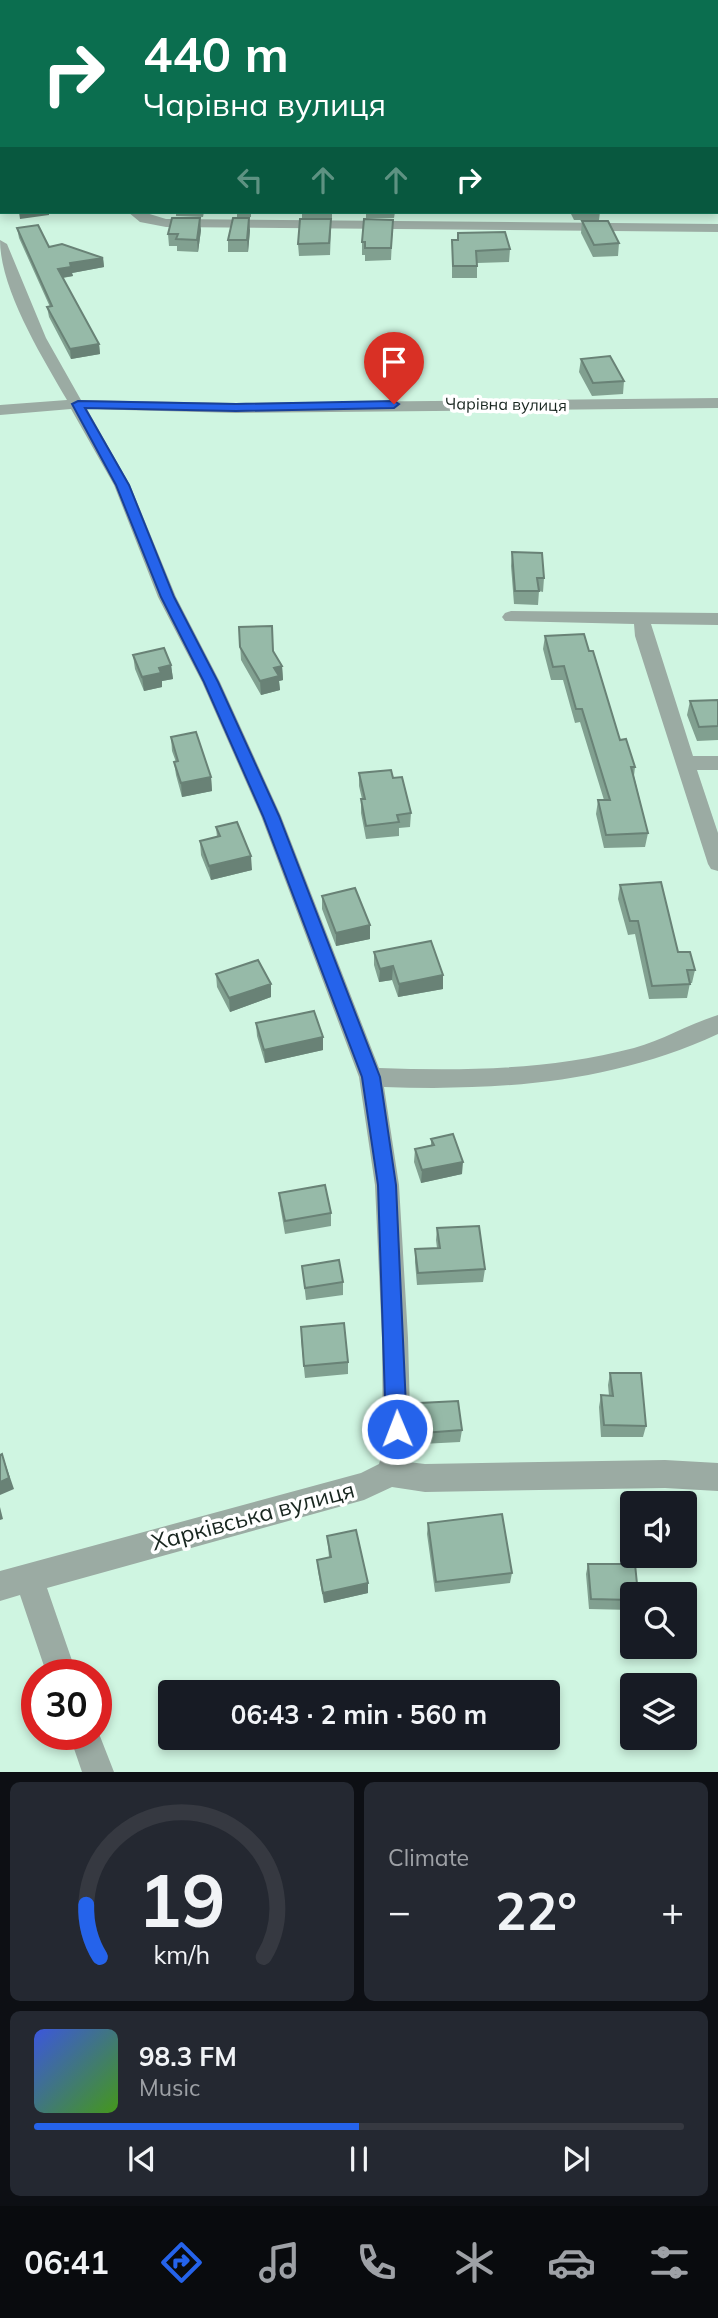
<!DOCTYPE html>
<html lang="en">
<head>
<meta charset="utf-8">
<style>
  :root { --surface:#171b24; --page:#242831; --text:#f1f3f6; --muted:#9ea1a6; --line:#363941; --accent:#2563eb }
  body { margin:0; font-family:Mulish,sans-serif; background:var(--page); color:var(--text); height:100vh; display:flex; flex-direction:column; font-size:26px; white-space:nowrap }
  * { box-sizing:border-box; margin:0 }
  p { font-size:23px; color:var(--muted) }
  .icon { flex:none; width:38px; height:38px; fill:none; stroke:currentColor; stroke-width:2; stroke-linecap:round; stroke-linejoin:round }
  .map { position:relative; height:1772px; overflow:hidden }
  .sheet { display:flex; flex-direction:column; gap:10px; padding:10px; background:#0d0f14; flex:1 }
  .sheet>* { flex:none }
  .guide { position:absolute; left:0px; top:0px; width:719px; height:214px; box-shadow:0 4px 10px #0003; background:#0b6e4f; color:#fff; overflow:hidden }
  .tools { position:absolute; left:620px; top:1491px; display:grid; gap:14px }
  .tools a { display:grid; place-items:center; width:77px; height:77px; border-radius:7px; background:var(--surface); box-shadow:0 4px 10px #0003; font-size:35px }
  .speed { position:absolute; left:21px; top:1659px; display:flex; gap:14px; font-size:35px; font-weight:700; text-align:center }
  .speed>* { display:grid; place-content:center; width:91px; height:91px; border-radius:50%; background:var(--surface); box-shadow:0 4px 10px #0003; line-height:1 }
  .speed .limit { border:10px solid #d22; background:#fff; color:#111 }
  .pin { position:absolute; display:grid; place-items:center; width:60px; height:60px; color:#fff; margin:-72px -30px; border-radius:50% 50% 50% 0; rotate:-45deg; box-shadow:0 0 7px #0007 }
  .pin .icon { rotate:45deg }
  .me { position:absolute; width:77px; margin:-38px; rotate:359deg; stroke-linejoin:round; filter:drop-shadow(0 0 5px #0008) }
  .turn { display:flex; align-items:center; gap:24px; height:147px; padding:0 28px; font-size:32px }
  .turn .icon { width:91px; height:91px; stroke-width:2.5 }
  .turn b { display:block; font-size:49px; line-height:60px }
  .lanes { display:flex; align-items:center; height:66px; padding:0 28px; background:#0003; justify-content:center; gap:35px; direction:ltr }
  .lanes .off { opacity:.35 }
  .big { font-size:52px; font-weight:700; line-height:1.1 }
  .sheet .card { flex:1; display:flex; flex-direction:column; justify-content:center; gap:10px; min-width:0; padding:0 24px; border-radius:10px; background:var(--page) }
  .sheet .dial { align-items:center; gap:0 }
  .dial svg { height:182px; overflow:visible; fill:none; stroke:var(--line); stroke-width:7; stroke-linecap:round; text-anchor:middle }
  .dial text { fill:var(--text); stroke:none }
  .song { display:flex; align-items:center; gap:21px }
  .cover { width:84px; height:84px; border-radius:10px; background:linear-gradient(135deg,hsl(230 70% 55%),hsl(100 70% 35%)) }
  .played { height:7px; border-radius:4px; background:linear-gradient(90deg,var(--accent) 50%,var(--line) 50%) }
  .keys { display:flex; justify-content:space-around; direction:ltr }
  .heat { display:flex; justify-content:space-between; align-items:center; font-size:38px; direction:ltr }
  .sheet .tiles { flex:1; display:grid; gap:10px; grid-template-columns:1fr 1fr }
  .card:last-child { grid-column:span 2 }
  .trip { position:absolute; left:158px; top:1680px; width:402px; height:70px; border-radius:7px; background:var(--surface); box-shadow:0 4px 10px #0003; font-weight:700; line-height:70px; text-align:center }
  .menu { display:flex; height:112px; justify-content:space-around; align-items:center; background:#090b0e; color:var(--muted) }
  .menu .icon { width:49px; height:49px }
  .menu .on { color:var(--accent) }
  .menu b { font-size:32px; color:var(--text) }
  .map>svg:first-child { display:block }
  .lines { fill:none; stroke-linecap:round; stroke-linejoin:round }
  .minor { fill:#9baba3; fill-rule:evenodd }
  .wall { fill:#81a090 }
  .shaded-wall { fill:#698276 }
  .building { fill:#96baa8; stroke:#698276; stroke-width:2 }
  .route { fill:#2563eb; stroke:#184099; stroke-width:2 }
  .labels { text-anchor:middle; stroke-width:7; stroke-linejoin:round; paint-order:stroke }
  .far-street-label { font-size:16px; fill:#18261f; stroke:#fff }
  .near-street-label { font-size:23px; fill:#18261f; stroke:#fff }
</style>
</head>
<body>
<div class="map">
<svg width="718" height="1772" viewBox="0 0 718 1772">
  <rect width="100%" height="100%" fill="#cff5e1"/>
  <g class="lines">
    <!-- minor -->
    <path class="minor" d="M0,140H2V148H0Z
      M128,212H143L166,219L718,224V232L166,227L140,222Z
      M0,240L7,244L46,338L81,400L236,403L718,398V408L236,413L87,409L130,485L176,597L220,682L281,816L379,1068C465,1071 550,1070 634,1048C663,1040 689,1024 718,1015V1034C612,1083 500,1091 384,1087L399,1185L408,1338L411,1451L408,1462L425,1464L665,1460L718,1463V1491L665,1488L425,1492L392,1487L364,1500L47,1588L77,1675H47L20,1595L0,1601V1571L361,1473L379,1464L383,1451L382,1338L375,1185L359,1077L261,816L202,682L158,597L114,485L71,409L0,415V405L67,400C42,357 0,289 0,240Z
      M511,611L718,613V625L651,624L693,756H718V770H697L718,833V871L711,869L708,864L635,636L634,624L505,621L502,617L505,613Z
      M96,1726L114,1772H82L69,1734H96Z"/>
  </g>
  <!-- wall -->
  <path class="wall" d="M0,23H2V37H0Z
    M176,212H204L203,217L176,216Z
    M237,212H251V217H237Z
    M302,212H332V218H302Z
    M366,212H395L394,218H366Z
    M570,212H600L599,220H574Z
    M393,220L391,260L365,261V255H362V242Z
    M582,221L619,243L618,256L593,257L581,233Z
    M17,228L49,247L103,258L104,267L72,273L73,276L63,278L99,344L100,354L71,359L49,317L47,307H50L19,238Z
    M201,230L198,252L177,251V246H169L168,234Z
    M250,230L248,252H228V240Z
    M331,231L330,255L299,256L298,244Z
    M458,233L510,249L509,262L477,263V278H452V240H458Z
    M581,359L624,381L623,394L592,396L579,372Z
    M512,552L544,578L543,592L539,591L538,605L514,604L511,566Z
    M239,627L273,651L282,666L283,680L279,681L280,690L261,695L241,660Z
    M545,636L589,651L620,740L635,767L634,776L648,833L645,847L604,848L596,814L598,800H604L580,722L575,723L563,680H551L543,649Z
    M133,655L171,665L173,679L162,681V687L144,691L135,669Z
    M718,700V740L697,741L687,715L690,701Z
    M171,737L211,777L212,791L182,797L176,775L174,762H176L172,751Z
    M359,773L393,778L411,813L410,827L399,828V836L366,839L361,813V799H362L359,786Z
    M216,827L252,870L211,880L201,855L200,841L217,837Z
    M620,885L678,952L695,970L692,983H690L687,998L649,999L635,934L628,935L618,899Z
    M322,896L370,939L336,946L322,909Z
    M374,952L443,989L398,997L392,980L379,982L374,965Z
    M216,974L271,997L230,1012L217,987Z
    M256,1023L323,1037V1050L265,1063L257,1036Z
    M431,1139L462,1174L421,1183L414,1162L415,1149L431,1145Z
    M279,1193L331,1213V1226L285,1234L280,1205Z
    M437,1228L485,1269L483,1282L417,1285L415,1262V1249L437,1248L436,1240Z
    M302,1266L343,1282V1295L306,1300Z
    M301,1339L348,1362V1374L305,1378Z
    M610,1373L646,1426L643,1437H601L599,1407L601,1395L609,1396L608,1385Z
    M420,1403L462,1430L460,1442L422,1444L419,1415Z
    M428,1523L512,1573L510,1583L435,1592L427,1534Z
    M327,1536L368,1583V1593L324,1603L318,1571L317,1560L329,1557Z
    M588,1564L632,1594V1610L589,1609L586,1574Z"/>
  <!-- shaded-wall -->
  <path class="shaded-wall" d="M2,99V119L0,129V109Z
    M19,212H49V215L20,219Z
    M200,218L201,230L198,252L197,240Z
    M249,218L250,230L248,252L247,240Z
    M103,258L104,267L72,273L73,276L60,278L58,269L70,263Z
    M99,344L100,354L71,359L70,349Z
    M171,665L173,679L162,681V687L144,691L142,677L159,668Z
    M282,666L283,680L279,681L280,690L261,695L260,681L274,668Z
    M211,777L212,791L182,797L181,783Z
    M251,856L252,870L211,880L209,866Z
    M370,925V939L336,946V933Z
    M393,966L392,980L379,982L380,969Z
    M443,975V989L398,997L399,984Z
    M271,984V997L230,1012L229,998Z
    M323,1037V1050L265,1063L264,1050Z
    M463,1162L462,1174L421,1183L422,1170Z
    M2,1454L14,1489L0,1495V1482Z
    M0,1507L3,1519L0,1520Z
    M368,1583V1593L324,1603L323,1593Z"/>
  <!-- building -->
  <path class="building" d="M172,218H200L197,240L176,239L178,234H168Z
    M233,218H249L247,240H228Z
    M300,219H331L329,243L298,244Z
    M364,219L393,220L391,248H365V242H362Z
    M582,221H608L619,243L594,245Z
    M38,225L49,247L62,244L103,258L70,263L71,267L58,269L99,344L70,349L47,307L52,306L17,228Z
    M505,232L510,249L476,251L477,266H453L452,240H458V233Z
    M610,356L624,381L593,383L581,359Z
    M512,552L542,553L544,578H537L539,591H515Z
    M272,626L273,651L282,666L274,668L279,676L260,681L240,647L239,627Z
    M584,634L589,651H593L620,740L626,739L635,767H631L648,833L606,835L598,800H610L582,709H576L564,666L553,667L545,636Z
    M164,648L171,665L159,668L161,673L142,677L133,655Z
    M718,700V726L699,727L690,701Z
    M196,732L211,777L181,783L174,762L178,761L171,737Z
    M391,770L393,778L402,777L411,813L397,815L399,822L366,826L361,799H365L359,773Z
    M237,822L251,856L209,866L200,841L220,836L216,827Z
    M661,882L678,952H690L695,970H687L690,984L652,986L638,921H630L620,885Z
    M355,888L370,925L336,933L322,896Z
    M431,941L443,975L399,984L393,966L380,969L374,952Z
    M258,960L271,984L229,998L216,974Z
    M314,1011L323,1037L264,1050L256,1023Z
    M453,1134L463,1162L422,1170L415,1149L434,1145L431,1139Z
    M325,1185L331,1213L285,1221L279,1193Z
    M479,1226L485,1269L418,1273L415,1249L440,1248L437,1228Z
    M339,1260L343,1282L305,1288L302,1266Z
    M344,1323L348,1362L304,1366L301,1327Z
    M610,1373H641L646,1426L604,1425L601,1395L613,1396Z
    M458,1401L462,1430L423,1433L420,1403Z
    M2,1454L9,1478L0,1482V1455Z
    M502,1514L512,1573L436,1582L428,1523Z
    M356,1530L368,1583L323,1593L317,1560L331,1557L327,1536Z
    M588,1564H635L638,1594H632V1600L591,1599Z"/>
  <!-- route -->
  <path class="route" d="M78,401L236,404L394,401L399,404L394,408L236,411L85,408L129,485L174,597L218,682L279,816L380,1077L396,1185L407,1429L404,1436L397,1439L389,1436L386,1429L378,1185L362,1077L263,816L204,682L161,597L116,485L72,404Z"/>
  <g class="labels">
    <!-- far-street labels -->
    <g class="far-street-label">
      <text transform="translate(506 404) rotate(1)" y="6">Чарівна вулиця</text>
    </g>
    <!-- near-street labels -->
    <g class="near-street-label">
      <text transform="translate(253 1516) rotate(-15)" y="8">Харківська вулиця</text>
    </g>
  </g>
</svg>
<div class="tools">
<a><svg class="icon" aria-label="sound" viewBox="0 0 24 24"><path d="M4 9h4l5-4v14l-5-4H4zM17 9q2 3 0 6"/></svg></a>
<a><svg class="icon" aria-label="search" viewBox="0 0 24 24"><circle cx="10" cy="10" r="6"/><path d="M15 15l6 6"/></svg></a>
<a><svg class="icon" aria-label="layers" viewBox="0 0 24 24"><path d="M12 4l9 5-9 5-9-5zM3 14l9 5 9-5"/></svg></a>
</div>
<div class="speed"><div class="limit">30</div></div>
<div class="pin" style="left:394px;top:404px;background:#d93025"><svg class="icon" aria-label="arrive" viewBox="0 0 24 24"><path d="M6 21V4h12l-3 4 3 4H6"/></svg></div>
<svg class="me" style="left:397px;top:1429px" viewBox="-20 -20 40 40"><circle r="17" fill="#2563eb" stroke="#fff" stroke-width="3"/><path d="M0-11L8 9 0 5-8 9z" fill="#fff"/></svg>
<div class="trip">06:43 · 2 min · 560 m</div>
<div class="guide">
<div class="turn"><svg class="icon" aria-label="right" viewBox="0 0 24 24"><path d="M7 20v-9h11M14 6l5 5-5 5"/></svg><div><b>440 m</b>Чарівна вулиця</div></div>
<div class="lanes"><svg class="icon off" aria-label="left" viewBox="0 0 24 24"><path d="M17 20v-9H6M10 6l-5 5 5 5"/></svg><svg class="icon off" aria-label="ahead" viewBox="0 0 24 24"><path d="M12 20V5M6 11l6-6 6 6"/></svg><svg class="icon off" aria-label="ahead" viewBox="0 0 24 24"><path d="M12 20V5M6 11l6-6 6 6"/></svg><svg class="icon" aria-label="right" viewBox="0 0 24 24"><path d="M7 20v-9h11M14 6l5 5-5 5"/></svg></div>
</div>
</div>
<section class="sheet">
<div class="tiles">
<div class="card dial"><svg viewBox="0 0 100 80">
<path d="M14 69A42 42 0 1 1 86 69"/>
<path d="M14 69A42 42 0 0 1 8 46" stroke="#2563eb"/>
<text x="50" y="56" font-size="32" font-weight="700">19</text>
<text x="50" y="72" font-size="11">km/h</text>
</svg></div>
<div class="card"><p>Climate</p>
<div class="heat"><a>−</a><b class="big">22°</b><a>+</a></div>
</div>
<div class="card">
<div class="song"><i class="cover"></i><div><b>98.3 FM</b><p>Music</p></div></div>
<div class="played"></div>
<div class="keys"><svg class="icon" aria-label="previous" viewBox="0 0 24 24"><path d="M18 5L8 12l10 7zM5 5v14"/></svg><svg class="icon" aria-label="pause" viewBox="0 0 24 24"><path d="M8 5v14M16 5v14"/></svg><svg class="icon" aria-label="next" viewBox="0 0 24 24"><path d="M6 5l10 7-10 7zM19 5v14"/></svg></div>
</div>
</div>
</section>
<nav class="menu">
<b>06:41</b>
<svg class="icon on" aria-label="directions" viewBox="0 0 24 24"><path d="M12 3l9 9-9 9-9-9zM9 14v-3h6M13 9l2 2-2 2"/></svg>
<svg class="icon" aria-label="music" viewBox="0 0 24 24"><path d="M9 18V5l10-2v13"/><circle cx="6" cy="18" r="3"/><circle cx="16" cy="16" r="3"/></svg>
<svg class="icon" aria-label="phone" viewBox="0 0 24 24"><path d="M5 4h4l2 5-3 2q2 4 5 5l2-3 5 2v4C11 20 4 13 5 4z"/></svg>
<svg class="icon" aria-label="climate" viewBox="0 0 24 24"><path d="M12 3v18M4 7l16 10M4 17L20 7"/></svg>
<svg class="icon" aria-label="car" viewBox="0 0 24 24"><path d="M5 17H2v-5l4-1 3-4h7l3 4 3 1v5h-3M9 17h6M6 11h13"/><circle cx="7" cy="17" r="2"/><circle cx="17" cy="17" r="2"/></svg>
<svg class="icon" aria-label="filters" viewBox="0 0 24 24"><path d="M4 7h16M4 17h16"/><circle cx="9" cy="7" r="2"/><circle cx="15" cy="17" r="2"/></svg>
</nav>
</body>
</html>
